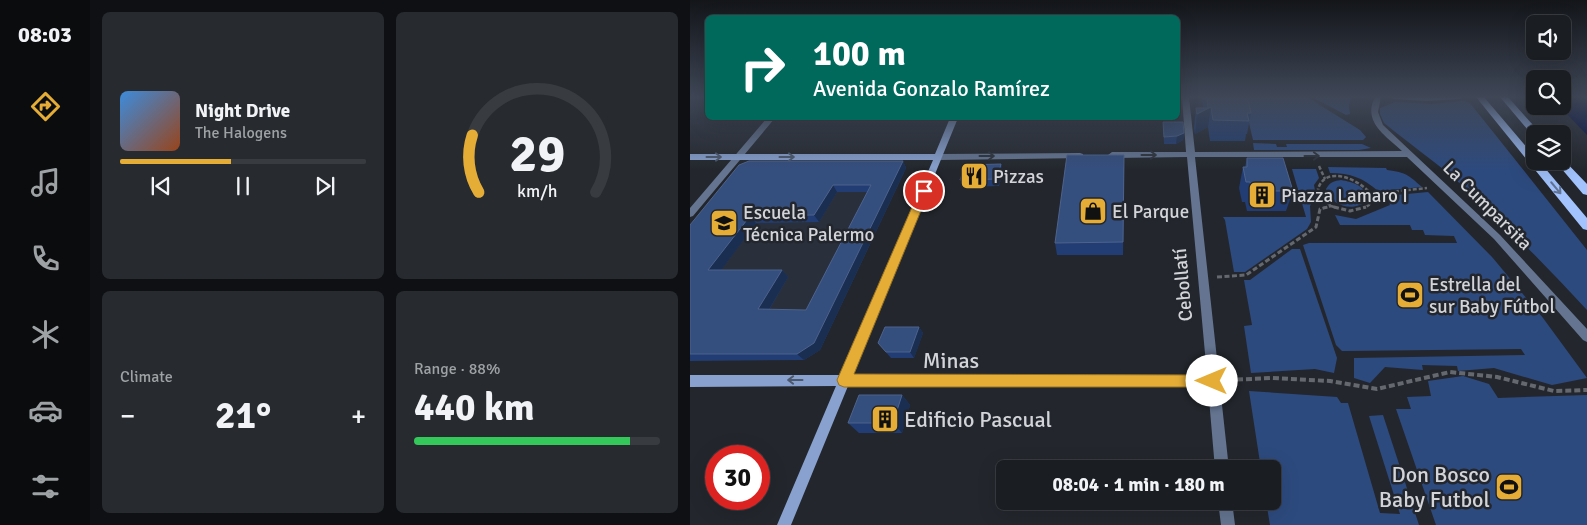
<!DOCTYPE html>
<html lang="en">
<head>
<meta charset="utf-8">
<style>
  :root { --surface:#1a1d22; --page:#272a2f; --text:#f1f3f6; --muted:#9fa2a5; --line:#383b40; --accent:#e5ad36 }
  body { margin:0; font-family:Signika,sans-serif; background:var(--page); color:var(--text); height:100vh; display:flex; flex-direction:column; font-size:19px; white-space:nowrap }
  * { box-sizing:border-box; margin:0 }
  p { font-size:16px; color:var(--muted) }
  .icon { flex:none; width:28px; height:28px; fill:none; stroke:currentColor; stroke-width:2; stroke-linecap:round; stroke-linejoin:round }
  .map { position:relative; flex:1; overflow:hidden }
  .panel { display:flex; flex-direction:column; gap:12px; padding:12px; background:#0e1013; width:600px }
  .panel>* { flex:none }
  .guide { position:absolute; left:15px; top:15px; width:475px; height:105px; border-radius:8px; box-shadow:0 5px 20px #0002,0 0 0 1px var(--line); background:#00695c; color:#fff; overflow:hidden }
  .controls { position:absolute; left:836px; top:15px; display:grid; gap:10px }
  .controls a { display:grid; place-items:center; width:45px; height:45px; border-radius:8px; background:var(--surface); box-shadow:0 5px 20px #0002,0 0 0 1px var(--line); font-size:25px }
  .speed { position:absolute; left:15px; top:445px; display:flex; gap:10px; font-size:25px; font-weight:700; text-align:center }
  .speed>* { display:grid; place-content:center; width:65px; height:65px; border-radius:50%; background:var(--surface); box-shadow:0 5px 20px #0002,0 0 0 1px var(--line); line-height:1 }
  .speed .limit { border:8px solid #d22; background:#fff; color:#111 }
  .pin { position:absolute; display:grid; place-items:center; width:42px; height:42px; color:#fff; margin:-21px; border:2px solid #fff; border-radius:50%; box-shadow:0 1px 5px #0007 }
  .me { position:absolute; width:55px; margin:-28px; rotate:270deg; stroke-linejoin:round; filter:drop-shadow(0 0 4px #0008) }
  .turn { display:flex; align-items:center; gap:18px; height:105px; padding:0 25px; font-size:22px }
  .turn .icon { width:65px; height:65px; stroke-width:2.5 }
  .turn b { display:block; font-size:35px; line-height:42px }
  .big { font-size:38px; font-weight:800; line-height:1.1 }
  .panel .widget { flex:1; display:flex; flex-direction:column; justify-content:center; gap:8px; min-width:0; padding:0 18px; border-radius:8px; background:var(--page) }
  .panel .dial { align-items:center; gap:0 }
  .dial svg { height:130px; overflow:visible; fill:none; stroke:var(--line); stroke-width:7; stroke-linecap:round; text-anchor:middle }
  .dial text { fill:var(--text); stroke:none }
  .song { display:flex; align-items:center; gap:15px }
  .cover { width:60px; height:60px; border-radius:8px; background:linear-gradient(135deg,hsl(210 70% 55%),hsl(20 70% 35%)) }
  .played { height:5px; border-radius:2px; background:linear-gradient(90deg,var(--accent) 45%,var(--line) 45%) }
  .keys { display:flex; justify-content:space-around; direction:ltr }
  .heat { display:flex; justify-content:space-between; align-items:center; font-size:28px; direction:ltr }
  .charge { height:8px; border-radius:4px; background:linear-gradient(90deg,#34c759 88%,var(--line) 0) }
  .panel .tiles { flex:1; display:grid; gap:12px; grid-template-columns:repeat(2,1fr) }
  .trip { position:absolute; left:306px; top:460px; width:285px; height:50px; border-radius:8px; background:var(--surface); box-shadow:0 5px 20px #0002,0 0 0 1px var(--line); font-weight:800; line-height:50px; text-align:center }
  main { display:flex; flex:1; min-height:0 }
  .tabs { display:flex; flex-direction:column; width:90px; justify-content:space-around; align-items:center; background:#0a0c0e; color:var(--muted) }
  .tabs .icon { width:35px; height:35px }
  .tabs .selected { color:var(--accent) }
  .tabs b { font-size:22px; color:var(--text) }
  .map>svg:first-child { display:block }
  .built { fill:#29303b }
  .green { fill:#2d4a7e }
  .water { fill:#000c44 }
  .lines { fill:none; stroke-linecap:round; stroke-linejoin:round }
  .path-far2 { stroke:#65686e; stroke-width:2.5; stroke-dasharray:4 2; stroke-linecap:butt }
  .path-far1 { stroke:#65686e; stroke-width:3; stroke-dasharray:5 2.5; stroke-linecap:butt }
  .path { stroke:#65686e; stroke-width:4; stroke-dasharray:6 3; stroke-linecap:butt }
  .street { fill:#657591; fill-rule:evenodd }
  .secondary { fill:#88a1ce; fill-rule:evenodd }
  .primary { fill:#a2c3fe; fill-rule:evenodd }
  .wall { fill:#213d73; fill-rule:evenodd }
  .shaded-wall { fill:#1a2e52 }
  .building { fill:#344e7e; stroke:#4d638c; fill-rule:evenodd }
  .oneway { stroke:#2d333c }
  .oneway2 { stroke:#4b586d }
  .oneway3 { stroke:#627596 }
  .route { fill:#e5ad36; stroke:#957023 }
  .labels { text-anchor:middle; stroke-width:5; stroke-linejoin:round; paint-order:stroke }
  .poi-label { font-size:19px; fill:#d2d4d9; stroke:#23272d; text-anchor:start }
  .street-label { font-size:19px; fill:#d2d4d9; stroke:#23272d }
  .near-street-label { font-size:22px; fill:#d2d4d9; stroke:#23272d }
  .near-poi-label { font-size:22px; fill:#d2d4d9; stroke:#23272d; text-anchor:start }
</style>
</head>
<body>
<main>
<nav class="tabs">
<b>08:03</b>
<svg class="icon selected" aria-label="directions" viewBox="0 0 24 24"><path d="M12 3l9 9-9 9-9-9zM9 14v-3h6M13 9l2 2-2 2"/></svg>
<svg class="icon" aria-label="music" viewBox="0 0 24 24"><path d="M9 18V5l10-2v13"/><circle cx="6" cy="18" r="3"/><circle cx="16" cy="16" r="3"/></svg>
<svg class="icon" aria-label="phone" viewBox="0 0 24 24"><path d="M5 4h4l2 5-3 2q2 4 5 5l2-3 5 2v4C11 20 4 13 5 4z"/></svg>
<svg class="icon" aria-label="climate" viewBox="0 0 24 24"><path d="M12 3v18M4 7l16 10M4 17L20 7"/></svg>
<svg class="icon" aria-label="car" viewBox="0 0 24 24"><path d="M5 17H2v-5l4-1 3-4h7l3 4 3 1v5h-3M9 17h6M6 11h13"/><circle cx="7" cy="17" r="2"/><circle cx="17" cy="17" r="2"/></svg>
<svg class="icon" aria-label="filters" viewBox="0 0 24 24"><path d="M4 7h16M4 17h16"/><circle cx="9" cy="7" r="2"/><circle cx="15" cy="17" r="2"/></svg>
</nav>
<section class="panel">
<div class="tiles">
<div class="widget">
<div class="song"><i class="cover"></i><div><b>Night Drive</b><p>The Halogens</p></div></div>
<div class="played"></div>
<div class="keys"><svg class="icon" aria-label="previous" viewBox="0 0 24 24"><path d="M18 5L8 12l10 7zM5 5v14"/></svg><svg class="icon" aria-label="pause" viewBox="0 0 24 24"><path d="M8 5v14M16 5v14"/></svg><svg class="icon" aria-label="next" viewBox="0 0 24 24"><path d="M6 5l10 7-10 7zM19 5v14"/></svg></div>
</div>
<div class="widget dial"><svg viewBox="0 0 100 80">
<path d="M14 69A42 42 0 1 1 86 69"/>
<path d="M14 69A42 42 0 0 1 10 34" stroke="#e5ad36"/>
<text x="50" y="56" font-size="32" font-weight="700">29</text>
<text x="50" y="72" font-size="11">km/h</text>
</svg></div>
<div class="widget"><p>Climate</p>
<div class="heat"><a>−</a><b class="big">21°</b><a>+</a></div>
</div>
<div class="widget"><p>Range · 88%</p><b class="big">440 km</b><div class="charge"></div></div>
</div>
</section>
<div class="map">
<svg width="897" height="525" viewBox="0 0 897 525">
  <rect width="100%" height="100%" fill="#23272d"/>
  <!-- built -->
  <path class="built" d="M210,168L214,173L130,350L114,360L0,241Z"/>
  <!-- green -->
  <path class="green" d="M553,97H617L670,130L676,137L673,140H563Z
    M622,97H661L659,105L660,114L656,115Z
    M774,101L780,103L897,250V310C855,265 812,220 766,180C743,160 717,142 694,123L690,114V108L705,102L742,104Z
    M563,143L586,144L587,147H597L596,144H672L681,148L669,150H564Z
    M638,167L696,168L697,170C717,173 717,174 732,187L688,191C673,178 661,173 640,173Z
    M602,169H626L629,178L624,185L626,196L620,206L621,222L617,229L555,272H544L535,220L533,217H616Z
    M651,180C663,182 677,186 677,200C665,213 640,206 636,189C640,182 644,181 651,180Z
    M738,192L802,257L853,318L897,378L862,385L804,368L768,371L767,366L732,365L733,370L695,367L680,383L664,378V358L835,355L831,349L655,351H652L646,345L613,245L619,243H767L764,236L735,235L733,230H722L720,225H650L645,215L666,219L700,205L696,196Z
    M602,249H610L647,358L644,373L625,369L561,373L554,326L562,325L554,280H560Z
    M773,376L799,384L808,398L897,395V525H746L706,409H721L717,397L741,396L738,381Z
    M559,391L647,397L651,403H658L690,513L710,514L679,416L693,415L729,525H580L576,501H582V469H571Z"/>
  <!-- water -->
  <path class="water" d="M873,97H897V135L869,106H872Z"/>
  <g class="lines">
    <!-- path-far2 -->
    <path class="path-far2" d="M629,166L635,179
      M681,194L737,188
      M641,206L647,208
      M641,206L634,200L628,189C636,164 670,180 681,194L679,205L674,208
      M633,208L641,206"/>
    <!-- path-far1 -->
    <path class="path-far1" d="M644,207L660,211L676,207
      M527,277L556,275L626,227L630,209L638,207"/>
    <!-- path -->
    <path class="path" d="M538,380L582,378L640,381L687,389L760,372L807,377L864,391L897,390"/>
    <!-- street -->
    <path class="street" d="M492,97H499L505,152L712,151C696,136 672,122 685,97H691L688,112L693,125L810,235L897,329V342L893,340L804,239L717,157H505L539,469H525L518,387L154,386L150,384L148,380L150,376L154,374L517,375L497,157L422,158L418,155L422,152H496Z
      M699,97H774L770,99L736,101L703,99Z
      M77,118H85L3,216L0,217V208Z
      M390,153L393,154V158L248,160L244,157L248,154Z
      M528,501H542L545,525H531Z"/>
    <!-- secondary -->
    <path class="secondary" d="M260,118H268L101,525H87L146,386L0,387V375H151L243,160H0V154H245Z"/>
    <!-- primary -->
    <path class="primary" d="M786,97H794L845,157V161H849L897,218V230L893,229Z
      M810,97H818L851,134H845V137L843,136Z
      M872,158L897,184V195L893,194L865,161H872Z"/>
  </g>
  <!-- wall -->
  <path class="wall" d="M512,97H557L561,113L557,134H556L555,141H520L518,127L505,134L504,128L506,108H513Z
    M473,122L494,133L493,140L486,144H474Z
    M557,158L603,191L596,211H557L555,202H552L549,188L553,167H555Z
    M213,161L216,168L130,350L114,360L0,361V225ZM147,192H177L116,310H79L98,277L92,270H31L66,223L129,222Z
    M311,164L313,171L309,186L272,187L270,180Z
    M434,168L433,255H367L365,243Z
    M229,327L233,333L224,358H201L188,343Z
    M212,395L220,405L212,433H169L158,423Z"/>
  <!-- shaded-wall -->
  <path class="shaded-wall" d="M521,107L518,127L505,134L507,114Z
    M494,133L493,140L486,144L487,136Z
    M213,161L216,168L130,350L114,360L107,354Z
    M311,164L313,171L309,186L307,179Z
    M143,185L147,192L129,222L124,215Z
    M60,216L66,223L26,277L18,270Z
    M92,270L98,277L75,316L68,309Z
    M229,327L233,333L224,358L220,352Z
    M212,395L220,405L212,433L203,423Z"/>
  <!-- building -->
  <path class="building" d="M517,97H557L561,113H557L559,121L523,120L521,107L507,114L506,108H518Z
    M473,122H493L494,133L487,136L474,137Z
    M377,155H434L433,242L365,243Z
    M557,158H593L603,191H562L560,182H556L553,167H557Z
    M59,161H213L124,343L107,354H0V225L49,165ZM143,185H181L116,310L68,309L92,270H18L60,216L124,215Z
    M311,164L307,179L270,180L275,165Z
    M195,327H229L220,352H196L188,343Z
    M169,395H212L203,423H158Z"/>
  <!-- one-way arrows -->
  <defs><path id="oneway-shaft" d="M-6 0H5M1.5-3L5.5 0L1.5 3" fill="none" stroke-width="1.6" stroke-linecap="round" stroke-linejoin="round" transform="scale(1.25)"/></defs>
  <g class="oneway">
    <use href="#oneway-shaft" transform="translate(459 155)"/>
    <use href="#oneway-shaft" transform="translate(297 156)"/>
    <use href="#oneway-shaft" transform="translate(622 156)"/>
  </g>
  <g class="oneway2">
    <use href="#oneway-shaft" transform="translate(24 157)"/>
    <use href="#oneway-shaft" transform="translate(97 157)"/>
    <use href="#oneway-shaft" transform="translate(105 380) rotate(180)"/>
  </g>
  <use class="oneway3" href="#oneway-shaft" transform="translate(866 188) rotate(50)"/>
  <!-- sky -->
  <linearGradient id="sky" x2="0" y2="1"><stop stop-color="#131519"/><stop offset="0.57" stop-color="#3f4757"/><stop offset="1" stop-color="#3f4757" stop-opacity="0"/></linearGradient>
  <rect width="897" height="170" fill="url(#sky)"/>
  <!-- route -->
  <path class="route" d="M234,188L239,191L164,374L522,375L527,376L529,381L527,385L522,387H154L149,385L147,380L229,191Z"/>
  <!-- icons -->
  <defs>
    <g id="restaurant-square" transform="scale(1.4375)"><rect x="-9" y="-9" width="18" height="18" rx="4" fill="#e5ad36" stroke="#23272d"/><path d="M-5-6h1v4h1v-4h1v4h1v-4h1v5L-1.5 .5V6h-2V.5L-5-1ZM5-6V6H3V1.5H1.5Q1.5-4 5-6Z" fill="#111"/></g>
    <g id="building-square" transform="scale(1.4375)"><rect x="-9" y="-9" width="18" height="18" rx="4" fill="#e5ad36" stroke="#23272d"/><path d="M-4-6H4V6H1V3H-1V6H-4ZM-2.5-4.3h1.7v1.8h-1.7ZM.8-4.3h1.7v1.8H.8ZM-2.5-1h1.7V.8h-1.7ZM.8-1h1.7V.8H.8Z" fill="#111"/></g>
    <g id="shop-square" transform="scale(1.4375)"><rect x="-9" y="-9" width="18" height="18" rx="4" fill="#e5ad36" stroke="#23272d"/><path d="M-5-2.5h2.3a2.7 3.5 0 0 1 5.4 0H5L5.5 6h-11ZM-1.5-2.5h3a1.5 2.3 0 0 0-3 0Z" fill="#111"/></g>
    <g id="school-square" transform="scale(1.4375)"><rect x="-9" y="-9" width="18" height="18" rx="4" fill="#e5ad36" stroke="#23272d"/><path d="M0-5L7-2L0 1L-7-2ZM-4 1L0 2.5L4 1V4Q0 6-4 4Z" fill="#111"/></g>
    <g id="stadium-square" transform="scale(1.4375)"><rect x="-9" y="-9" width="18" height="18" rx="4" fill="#e5ad36" stroke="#23272d"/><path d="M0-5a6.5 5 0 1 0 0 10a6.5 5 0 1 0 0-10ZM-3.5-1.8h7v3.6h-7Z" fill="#111"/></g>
  </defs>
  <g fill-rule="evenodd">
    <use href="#restaurant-square" x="284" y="176"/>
    <use href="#building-square" x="572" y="195"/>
    <use href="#shop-square" x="403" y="211"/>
    <use href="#school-square" x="34" y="223"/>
    <use href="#stadium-square" x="720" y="295"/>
    <use href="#building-square" x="195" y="419"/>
    <use href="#stadium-square" x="819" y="487"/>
  </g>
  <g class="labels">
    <!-- poi labels -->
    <g class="poi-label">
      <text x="303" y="183">Pizzas</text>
      <text x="591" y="202">Piazza Lamaro I</text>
      <text x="422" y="218">El Parque</text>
      <text x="53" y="219">Escuela<tspan x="53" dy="22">Técnica Palermo</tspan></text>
      <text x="739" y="291">Estrella del<tspan x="739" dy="22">sur Baby Fútbol</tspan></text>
    </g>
    <!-- street labels -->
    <g class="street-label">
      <text transform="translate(798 205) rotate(45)" y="7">La Cumparsita</text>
      <text transform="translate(492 285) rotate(-95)" y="7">Cebollatí</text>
    </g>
    <!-- near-street labels -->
    <g class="near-street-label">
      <text x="261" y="368">Minas</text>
    </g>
    <!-- near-poi labels -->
    <g class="near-poi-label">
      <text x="214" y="427">Edificio Pascual</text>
      <text x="800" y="482" text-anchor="end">Don Bosco<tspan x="800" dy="25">Baby Futbol</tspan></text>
    </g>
  </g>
</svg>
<div class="controls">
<a><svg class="icon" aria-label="sound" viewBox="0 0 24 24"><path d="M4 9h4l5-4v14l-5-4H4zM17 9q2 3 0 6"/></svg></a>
<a><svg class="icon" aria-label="search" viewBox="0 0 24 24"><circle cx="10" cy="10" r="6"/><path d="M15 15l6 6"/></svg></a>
<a><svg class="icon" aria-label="layers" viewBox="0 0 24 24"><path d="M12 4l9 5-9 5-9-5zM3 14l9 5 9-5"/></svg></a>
</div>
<div class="speed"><div class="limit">30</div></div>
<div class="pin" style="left:234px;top:191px;background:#d93025"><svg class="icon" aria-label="arrive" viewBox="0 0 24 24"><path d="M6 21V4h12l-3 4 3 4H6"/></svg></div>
<svg class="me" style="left:522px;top:381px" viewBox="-20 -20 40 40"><circle r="19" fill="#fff"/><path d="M0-13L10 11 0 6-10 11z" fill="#e5ad36"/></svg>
<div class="trip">08:04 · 1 min · 180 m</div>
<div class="guide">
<div class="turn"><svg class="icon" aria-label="right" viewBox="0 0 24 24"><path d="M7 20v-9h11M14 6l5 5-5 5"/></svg><div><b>100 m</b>Avenida Gonzalo Ramírez</div></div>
</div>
</div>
</main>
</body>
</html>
